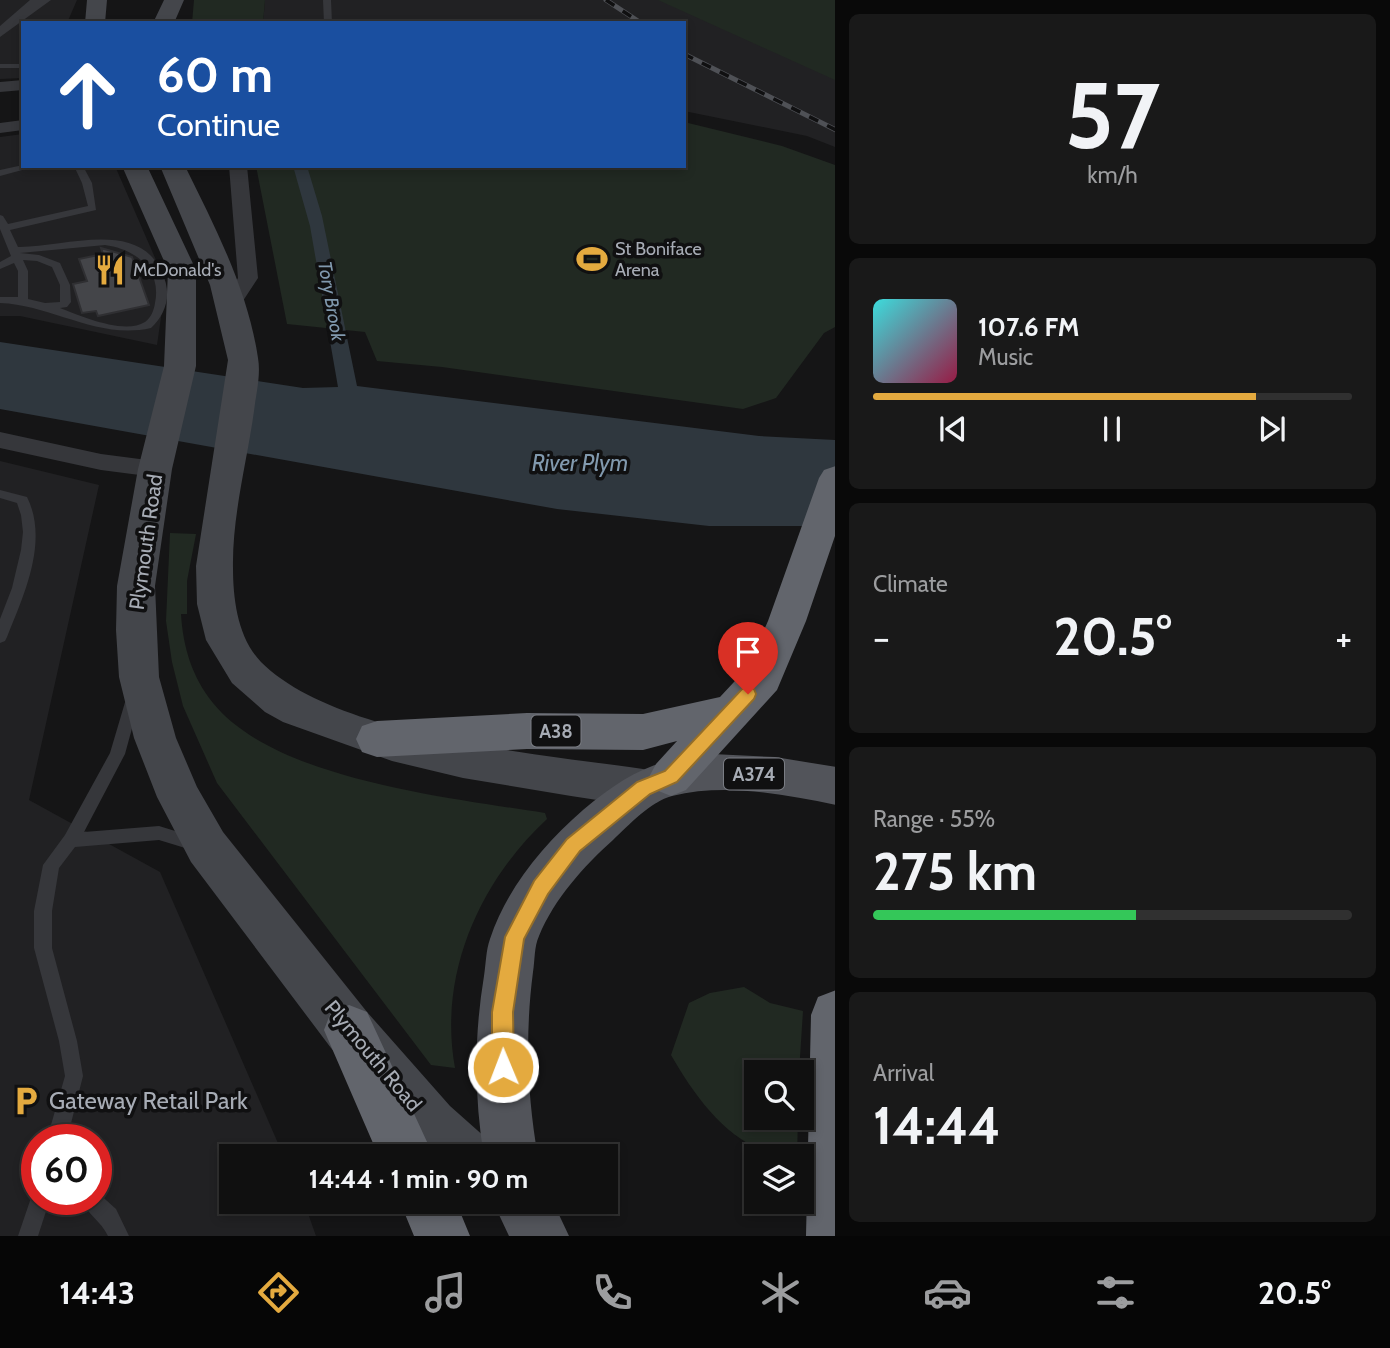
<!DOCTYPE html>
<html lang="en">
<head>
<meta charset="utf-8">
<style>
  :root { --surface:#101010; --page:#191919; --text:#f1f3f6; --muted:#9c9d9f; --line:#303030; --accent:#e4aa3f }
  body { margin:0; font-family:Cabin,sans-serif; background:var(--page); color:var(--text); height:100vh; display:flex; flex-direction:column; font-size:26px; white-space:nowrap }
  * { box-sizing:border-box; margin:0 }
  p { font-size:23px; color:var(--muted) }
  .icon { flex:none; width:38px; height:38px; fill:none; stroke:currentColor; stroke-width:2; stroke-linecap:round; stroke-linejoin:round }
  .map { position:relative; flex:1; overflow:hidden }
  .panel { display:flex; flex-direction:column; gap:14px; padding:14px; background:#090909; width:555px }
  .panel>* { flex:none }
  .guide { position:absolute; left:21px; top:21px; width:665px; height:147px; border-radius:0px; box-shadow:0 4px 10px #0003,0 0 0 2px var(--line); background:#1a4fa0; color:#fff; overflow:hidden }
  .fabs { position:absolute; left:744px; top:1060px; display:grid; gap:14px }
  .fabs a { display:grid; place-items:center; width:70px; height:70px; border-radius:0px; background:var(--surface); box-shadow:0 4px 10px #0003,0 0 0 2px var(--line); font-size:35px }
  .speed { position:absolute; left:21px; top:1124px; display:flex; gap:14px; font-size:35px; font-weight:700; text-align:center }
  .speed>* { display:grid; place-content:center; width:91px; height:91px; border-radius:50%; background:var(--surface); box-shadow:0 4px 10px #0003,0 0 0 2px var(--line); line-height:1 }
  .speed .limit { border:10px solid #d22; background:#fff; color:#111 }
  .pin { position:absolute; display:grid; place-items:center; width:60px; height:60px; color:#fff; margin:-72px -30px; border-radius:50% 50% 50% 0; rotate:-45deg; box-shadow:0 0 7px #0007 }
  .pin .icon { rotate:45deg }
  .me { position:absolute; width:77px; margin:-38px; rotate:359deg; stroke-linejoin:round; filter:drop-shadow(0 0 5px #0008) }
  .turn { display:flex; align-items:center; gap:24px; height:147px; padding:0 21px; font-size:32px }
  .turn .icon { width:91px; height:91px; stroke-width:2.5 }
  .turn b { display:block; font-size:49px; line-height:60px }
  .big { font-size:52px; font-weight:700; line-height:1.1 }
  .panel .tile { flex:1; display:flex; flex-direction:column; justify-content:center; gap:10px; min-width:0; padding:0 24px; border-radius:10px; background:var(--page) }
  .panel .dial { align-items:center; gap:0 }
  .dial b { font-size:91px; line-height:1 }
  .song { display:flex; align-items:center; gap:21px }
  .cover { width:84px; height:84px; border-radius:10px; background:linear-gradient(135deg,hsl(180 70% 55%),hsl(340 70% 35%)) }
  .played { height:7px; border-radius:4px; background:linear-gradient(90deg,var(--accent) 80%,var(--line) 80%) }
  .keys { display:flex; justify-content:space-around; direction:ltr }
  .heat { display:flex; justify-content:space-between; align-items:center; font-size:38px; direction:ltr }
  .charge { height:10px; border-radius:5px; background:linear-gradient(90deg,#34c759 55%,var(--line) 0) }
  .trip { position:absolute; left:219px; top:1144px; width:399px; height:70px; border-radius:0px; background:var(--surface); box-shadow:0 4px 10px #0003,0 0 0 2px var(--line); font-weight:700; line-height:70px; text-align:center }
  .dock { display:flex; height:112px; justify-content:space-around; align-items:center; background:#060606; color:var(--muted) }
  .dock .icon { width:49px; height:49px }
  .dock .selected { color:var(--accent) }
  .dock b { font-size:32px; color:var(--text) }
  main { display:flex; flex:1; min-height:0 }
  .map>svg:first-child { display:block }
  .built { fill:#212123; fill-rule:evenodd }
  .green { fill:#212922 }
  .water { fill:#2f373e }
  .building { fill:#444549; stroke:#2f2f32; stroke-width:2 }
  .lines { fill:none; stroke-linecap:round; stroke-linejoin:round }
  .lane { fill:#36373b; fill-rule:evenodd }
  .street { fill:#36373b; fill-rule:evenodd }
  .secondary { fill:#44464b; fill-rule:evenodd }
  .primary { fill:#52545a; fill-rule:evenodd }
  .highway { fill:#62656c; fill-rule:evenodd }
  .rail-casing { stroke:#4f5156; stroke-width:5 }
  .rail { stroke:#101011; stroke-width:3.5; stroke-dasharray:10; stroke-linecap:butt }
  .route { fill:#e4aa3f; stroke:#946e29; stroke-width:2 }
  .labels { text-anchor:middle; stroke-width:7; stroke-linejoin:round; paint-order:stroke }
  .far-poi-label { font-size:18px; fill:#a7acb5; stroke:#101011; text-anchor:start }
  .far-water-label { font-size:19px; font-style:italic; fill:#8199ae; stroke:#101011 }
  .shield { fill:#101011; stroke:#7a7d84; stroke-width:2 }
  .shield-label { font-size:19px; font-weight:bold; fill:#a7acb5 }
  .street-label { font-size:21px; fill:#a7acb5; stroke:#101011 }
  .water-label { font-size:23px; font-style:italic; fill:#8199ae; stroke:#101011 }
  .near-poi-label { font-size:24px; fill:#a7acb5; stroke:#101011; text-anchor:start }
</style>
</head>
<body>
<main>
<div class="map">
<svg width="836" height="1236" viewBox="0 0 836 1236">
  <rect width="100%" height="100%" fill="#151516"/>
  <!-- built -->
  <path class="built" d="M0,0H77L67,23H23V78L0,79Z
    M265,0H835V147L807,136L684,111V23H263Z
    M23,134V166H115L166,283L157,345L20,316H0V137Z
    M0,461L99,485L29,800L160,872L284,1157H231V1202H304L316,1236H0ZM37,1139H96V1199H37Z"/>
  <!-- green -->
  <path class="green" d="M194,0H265L263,23H192Z
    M658,0H835V80Z
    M684,122L782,146L835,165V327L824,333L776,398L743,409L442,367L377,361L365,332L287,324L256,166H684Z
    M170,533L196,534L187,581V614H181C183,647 192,677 213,703C275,780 452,798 545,813L547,819C479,882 438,975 455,1068L431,1065L217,783L183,706L172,662L166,621Z
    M744,987L770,1003L803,1011L799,1073H756V1118H798L797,1157C738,1157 698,1102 671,1055L689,1003L710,993Z"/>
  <!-- water -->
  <path class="water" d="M293,166H307L322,216L357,386L759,436L835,440V526H709L557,509L0,409V342L303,388L338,387L310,226Z"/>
  <!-- building -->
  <path class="building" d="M101,248L132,257L149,305L98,316L96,311L82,313L73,284L87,281L79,259L103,254Z"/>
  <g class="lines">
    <!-- lane -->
    <path class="lane" d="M323,0H331L332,23H324Z
      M0,64H23V68H0Z
      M23,165L37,166L0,176V170Z
      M74,166H83L92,183L96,210L10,230L18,247C66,248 148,214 166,284C170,301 163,317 151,328C97,340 53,305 0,303V297H18V271L14,263L0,269V262L11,256L0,229V215L3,216L8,224L88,206L82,183ZM105,245C135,249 162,269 155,303C154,310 151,318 145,322C124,335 81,316 60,308L67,307L71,302L70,285L60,263L39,255L20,253ZM23,260L37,261L52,267L60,285V302L45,303L28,299V271Z
      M0,490L27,497C49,541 24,595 7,637L5,641L0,643V619L12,588L21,550L23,532L21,515L17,503L0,498Z
      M133,693L138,695L140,699L125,754L84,832L159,826L201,839L203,844L201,849L195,851L159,840L75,847L59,868L52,911V948L77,1041L83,1076L67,1139H47L65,1076L59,1041L34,948V911L43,865L65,835L110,753L126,699L128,695Z
      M37,1190V1199H50L38,1236H18L33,1192Z
      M96,1191L116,1209L129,1236H108C101,1221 86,1213 81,1199H96Z"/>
    <!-- street -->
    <path class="street" d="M30,0H51L0,37V26Z
      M23,80V90L0,92V82Z
      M23,120V130L0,133V123Z
      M229,166H247L258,278L237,310L230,312L220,306L238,278Z
      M0,432L101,454L155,461L163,463L167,469L163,475L155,477L101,470L0,448Z"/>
    <!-- secondary -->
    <path class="secondary" d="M87,0H107L105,23H85Z
      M164,0H184L174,23H153Z
      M122,166H147L196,270V366L172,469L155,586L159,677L176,738L197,787L223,832L367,1012L450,1106L486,1138L494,1157H426L412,1144L331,1048L191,862L157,797L134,738L119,677L116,630L117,586L138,469L164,366L168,270Z
      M160,166H185C215,227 248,290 258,358C261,375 256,394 254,411C247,462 232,516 233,568C233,600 238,638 261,662C336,737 539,754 643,769L658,774L665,788L658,802L643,807L571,796L463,778L392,761L283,722L265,712L232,683L206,640L197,604L196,566L228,360L210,285Z"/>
    <!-- primary -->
    <path class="primary" d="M712,754L775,757L836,767V805C783,794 725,783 672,796C651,801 629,825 613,840C584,866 554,899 539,936C534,947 535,960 533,972C525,1034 527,1095 538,1157H484C474,1096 474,1036 484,976C486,963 486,950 490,939C507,888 543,845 583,810C626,774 656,758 712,754Z
      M493,1202H553L569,1236H509Z"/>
    <!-- highway -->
    <path class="highway" d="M836,466V533L806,621L777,690L686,790L671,796L656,790L649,777L656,764L677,741L643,750L527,749L377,757L362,752L356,739L362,726L377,721L527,713L643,714L720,697L747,668L768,621L819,478L824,470Z
      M836,990V1236H806L811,1015L818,997Z
      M349,1005L367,1012L434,1157H379L324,1030L331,1012Z
      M400,1202H456L470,1236H414Z"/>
    <!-- rail casing -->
    <g class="rail-casing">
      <path id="rail" d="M606,0L641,23
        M684,54L836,130"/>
    </g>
    <!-- rail -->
    <use href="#rail" class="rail"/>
  </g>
  <!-- route -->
  <path class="route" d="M748,687L754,689L756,694L754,699L677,782L650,794L580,851L548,894L524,939L513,1012L514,1067L511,1074L503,1077L496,1074L492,1067V1012L505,937L534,881L567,839L637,782L665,771L742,689Z"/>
  <!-- icons -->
  <defs>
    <g id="stadium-bare" transform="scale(2.415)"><path d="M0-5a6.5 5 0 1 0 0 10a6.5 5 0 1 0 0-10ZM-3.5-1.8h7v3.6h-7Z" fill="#e4aa3f" stroke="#101011" stroke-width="2.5" paint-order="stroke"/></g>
    <g id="restaurant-bare" transform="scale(2.415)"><path d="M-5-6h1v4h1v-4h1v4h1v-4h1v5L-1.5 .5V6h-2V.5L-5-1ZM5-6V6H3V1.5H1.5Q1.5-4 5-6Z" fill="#e4aa3f" stroke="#101011" stroke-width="2.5" paint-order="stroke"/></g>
    <g id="parking-bare" transform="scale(2.415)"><path d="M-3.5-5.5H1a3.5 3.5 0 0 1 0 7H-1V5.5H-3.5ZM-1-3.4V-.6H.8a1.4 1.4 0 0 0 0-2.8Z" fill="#e4aa3f" stroke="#101011" stroke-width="2.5" paint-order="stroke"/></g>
  </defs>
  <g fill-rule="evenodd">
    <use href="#stadium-bare" x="592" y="259"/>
    <use href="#restaurant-bare" x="110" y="270"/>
    <use href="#parking-bare" x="26" y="1101"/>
  </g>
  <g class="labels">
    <!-- far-poi labels -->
    <g class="far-poi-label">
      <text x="615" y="255">St Boniface<tspan x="615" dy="21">Arena</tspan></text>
      <text x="133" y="276">McDonald's</text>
    </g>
    <!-- far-water labels -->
    <g class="far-water-label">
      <text transform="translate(332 301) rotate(80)" y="7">Tory Brook</text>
    </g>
    <!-- shield labels -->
    <g class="shield">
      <rect x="531.5" y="715.5" width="49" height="31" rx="5"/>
      <rect x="724" y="758.5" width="60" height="31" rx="5"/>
    </g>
    <g class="shield-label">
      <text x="556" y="738">A38</text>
      <text x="754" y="781">A374</text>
    </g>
    <!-- street labels -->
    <g class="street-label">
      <text transform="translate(146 542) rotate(-82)" y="7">Plymouth Road</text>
      <text transform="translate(373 1056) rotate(50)" y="7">Plymouth Road</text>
    </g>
    <!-- water labels -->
    <g class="water-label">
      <text x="580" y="471">River Plym</text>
    </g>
    <!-- near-poi labels -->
    <g class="near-poi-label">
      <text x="49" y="1109">Gateway Retail Park</text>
    </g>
  </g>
</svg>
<div class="fabs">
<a><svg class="icon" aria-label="search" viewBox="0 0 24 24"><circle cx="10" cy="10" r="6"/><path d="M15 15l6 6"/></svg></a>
<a><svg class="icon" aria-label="layers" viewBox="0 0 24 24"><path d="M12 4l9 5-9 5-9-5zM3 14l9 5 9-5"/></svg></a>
</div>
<div class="speed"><div class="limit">60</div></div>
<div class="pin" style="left:748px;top:694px;background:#d93025"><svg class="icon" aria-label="arrive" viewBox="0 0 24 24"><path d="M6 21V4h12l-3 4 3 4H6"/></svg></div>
<svg class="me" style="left:503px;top:1067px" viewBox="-20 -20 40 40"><circle r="17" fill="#e4aa3f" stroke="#fff" stroke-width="3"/><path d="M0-11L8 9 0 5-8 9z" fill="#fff"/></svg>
<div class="trip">14:44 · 1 min · 90 m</div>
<div class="guide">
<div class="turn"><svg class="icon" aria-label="ahead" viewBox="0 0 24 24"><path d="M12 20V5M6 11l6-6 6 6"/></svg><div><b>60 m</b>Continue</div></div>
</div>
</div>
<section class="panel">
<div class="tile dial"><b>57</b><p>km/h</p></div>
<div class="tile">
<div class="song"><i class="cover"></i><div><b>107.6 FM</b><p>Music</p></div></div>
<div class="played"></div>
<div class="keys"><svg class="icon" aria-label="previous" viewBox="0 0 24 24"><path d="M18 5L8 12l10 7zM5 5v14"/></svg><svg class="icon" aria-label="pause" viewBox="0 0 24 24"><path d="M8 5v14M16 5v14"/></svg><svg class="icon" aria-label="next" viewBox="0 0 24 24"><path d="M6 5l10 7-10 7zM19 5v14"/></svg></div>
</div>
<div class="tile"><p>Climate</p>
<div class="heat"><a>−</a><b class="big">20.5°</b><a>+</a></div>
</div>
<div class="tile"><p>Range · 55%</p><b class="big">275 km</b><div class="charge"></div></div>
<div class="tile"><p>Arrival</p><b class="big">14:44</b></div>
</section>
</main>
<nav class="dock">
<b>14:43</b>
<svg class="icon selected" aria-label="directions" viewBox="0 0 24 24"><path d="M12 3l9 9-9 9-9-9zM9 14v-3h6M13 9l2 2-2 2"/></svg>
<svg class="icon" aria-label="music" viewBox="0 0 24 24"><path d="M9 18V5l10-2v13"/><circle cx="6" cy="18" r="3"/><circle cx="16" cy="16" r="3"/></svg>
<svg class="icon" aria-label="phone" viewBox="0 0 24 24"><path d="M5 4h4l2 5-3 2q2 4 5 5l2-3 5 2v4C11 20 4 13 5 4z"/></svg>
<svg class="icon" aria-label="climate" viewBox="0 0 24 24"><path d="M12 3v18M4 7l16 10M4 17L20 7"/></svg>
<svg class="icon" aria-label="car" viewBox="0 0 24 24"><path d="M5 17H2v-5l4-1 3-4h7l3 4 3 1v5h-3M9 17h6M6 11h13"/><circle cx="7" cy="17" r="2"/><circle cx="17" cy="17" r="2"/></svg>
<svg class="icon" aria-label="filters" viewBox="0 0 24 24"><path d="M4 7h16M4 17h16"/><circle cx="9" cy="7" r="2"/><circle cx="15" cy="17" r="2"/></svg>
<b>20.5°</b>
</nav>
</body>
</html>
